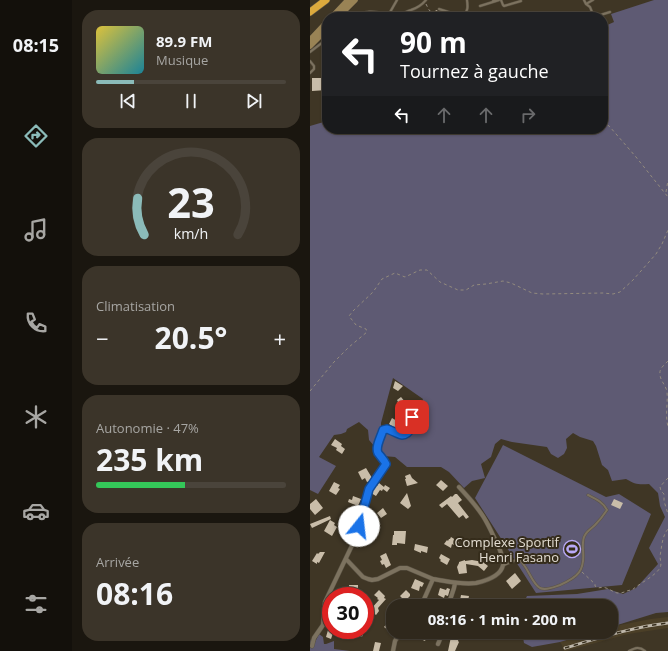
<!DOCTYPE html>
<html lang="fr">
<head>
<meta charset="utf-8">
<style>
  :root { --surface:#2f281c; --page:#3b3429; --text:#f1f3f6; --muted:#a7a6a3; --line:#4a443b; --accent:#8bbbb9 }
  body { margin:0; font-family:"Open Sans",sans-serif; background:var(--page); color:var(--text); height:100vh; display:flex; flex-direction:column; font-size:15px; white-space:nowrap }
  * { box-sizing:border-box; margin:0 }
  p { font-size:13px; color:var(--muted) }
  .icon { flex:none; width:22px; height:22px; fill:none; stroke:currentColor; stroke-width:2; stroke-linecap:round; stroke-linejoin:round }
  .map { position:relative; flex:1; overflow:hidden }
  .panel { display:flex; flex-direction:column; gap:10px; padding:10px; background:#1a160f; width:238px }
  .panel>* { flex:none }
  .top-card { position:absolute; left:12px; top:12px; width:286px; height:122px; border-radius:16px; box-shadow:0 1px 3px #0004,0 0 0 1px var(--line); background:#202124; color:#fff; overflow:hidden }
  .speed { position:absolute; left:12px; top:587px; display:flex; gap:8px; font-size:20px; font-weight:700; text-align:center }
  .speed>* { display:grid; place-content:center; width:52px; height:52px; border-radius:50%; background:var(--surface); box-shadow:0 1px 3px #0004,0 0 0 1px var(--line); line-height:1 }
  .speed .limit { border:6px solid #d22; background:#fff; color:#111 }
  .pin { position:absolute; display:grid; place-items:center; width:34px; height:34px; color:#fff; margin:-17px; border-radius:8px; box-shadow:0 2px 6px #0006 }
  .me { position:absolute; width:44px; margin:-22px; rotate:16deg; stroke-linejoin:round; filter:drop-shadow(0 0 3px #0008) }
  .turn { display:flex; align-items:center; gap:14px; height:84px; padding:0 12px; font-size:18px }
  .turn .icon { width:52px; height:52px; stroke-width:2.5 }
  .turn b { display:block; font-size:28px; line-height:34px }
  .lanes { display:flex; align-items:center; height:38px; padding:0 12px; background:#0003; justify-content:center; gap:20px; direction:ltr }
  .lanes .off { opacity:.35 }
  .big { font-size:30px; font-weight:700; line-height:1.1 }
  .panel .widget { flex:1; display:flex; flex-direction:column; justify-content:center; gap:6px; min-width:0; padding:0 14px; border-radius:16px; background:var(--page) }
  .panel .dial { align-items:center; gap:0 }
  .dial svg { height:104px; overflow:visible; fill:none; stroke:var(--line); stroke-width:7; stroke-linecap:round; text-anchor:middle }
  .dial text { fill:var(--text); stroke:none }
  .song { display:flex; align-items:center; gap:12px }
  .cover { width:48px; height:48px; border-radius:6px; background:linear-gradient(135deg,hsl(50 70% 55%),hsl(190 70% 35%)) }
  .played { height:4px; border-radius:2px; background:linear-gradient(90deg,var(--accent) 20%,var(--line) 20%) }
  .keys { display:flex; justify-content:space-around; direction:ltr }
  .heat { display:flex; justify-content:space-between; align-items:center; font-size:22px; direction:ltr }
  .charge { height:6px; border-radius:3px; background:linear-gradient(90deg,#34c759 47%,var(--line) 0) }
  .trip { position:absolute; left:76px; top:599px; width:232px; height:40px; border-radius:16px; background:var(--surface); box-shadow:0 1px 3px #0004,0 0 0 1px var(--line); font-weight:700; line-height:40px; text-align:center }
  main { display:flex; flex:1; min-height:0 }
  .menu { display:flex; flex-direction:column; width:72px; justify-content:space-around; align-items:center; background:#13100b; color:var(--muted) }
  .menu .icon { width:28px; height:28px }
  .menu .selected { color:var(--accent) }
  .menu b { font-size:18px; color:var(--text) }
  .map>svg:first-child { display:block }
  .built { fill:#4b3f27 }
  .green { fill:#5e5a73 }
  .building { fill:#c9bda9 }
  .lines { fill:none; stroke-linecap:round; stroke-linejoin:round }
  .lane-casing { stroke:#5b5344; stroke-width:3 }
  .street-casing { stroke:#5b5344; stroke-width:5 }
  .secondary-casing { stroke:#5b5344; stroke-width:6 }
  .highway-casing { stroke:#5b5344; stroke-width:8 }
  .path { stroke:#938b7e; stroke-width:1; stroke-dasharray:3 3; stroke-linecap:butt }
  .lane { stroke:#7c725f; stroke-width:2 }
  .street { stroke:#7c725f; stroke-width:4 }
  .secondary { stroke:#998355; stroke-width:5.5 }
  .highway { stroke:#dcaa3d; stroke-width:7 }
  .rail-casing { stroke:#beb7aa; stroke-width:3 }
  .rail { stroke:#352c1b; stroke-width:1.5; stroke-dasharray:4.5; stroke-linecap:butt }
  .route-casing { stroke:#114b97; stroke-width:10 }
  .route { stroke:#1a73e8; stroke-width:7 }
  .labels { text-anchor:middle; stroke-width:4; stroke-linejoin:round; paint-order:stroke }
  .poi-label { font-size:13px; fill:#e3ddd2; stroke:#352c1b; text-anchor:end }
</style>
</head>
<body>
<main>
<nav class="menu">
<b>08:15</b>
<svg class="icon selected" aria-label="directions" viewBox="0 0 24 24"><path d="M12 3l9 9-9 9-9-9zM9 14v-3h6M13 9l2 2-2 2"/></svg>
<svg class="icon" aria-label="music" viewBox="0 0 24 24"><path d="M9 18V5l10-2v13"/><circle cx="6" cy="18" r="3"/><circle cx="16" cy="16" r="3"/></svg>
<svg class="icon" aria-label="phone" viewBox="0 0 24 24"><path d="M5 4h4l2 5-3 2q2 4 5 5l2-3 5 2v4C11 20 4 13 5 4z"/></svg>
<svg class="icon" aria-label="climate" viewBox="0 0 24 24"><path d="M12 3v18M4 7l16 10M4 17L20 7"/></svg>
<svg class="icon" aria-label="car" viewBox="0 0 24 24"><path d="M5 17H2v-5l4-1 3-4h7l3 4 3 1v5h-3M9 17h6M6 11h13"/><circle cx="7" cy="17" r="2"/><circle cx="17" cy="17" r="2"/></svg>
<svg class="icon" aria-label="filters" viewBox="0 0 24 24"><path d="M4 7h16M4 17h16"/><circle cx="9" cy="7" r="2"/><circle cx="15" cy="17" r="2"/></svg>
</nav>
<section class="panel">
<div class="widget">
<div class="song"><i class="cover"></i><div><b>89.9 FM</b><p>Musique</p></div></div>
<div class="played"></div>
<div class="keys"><svg class="icon" aria-label="previous" viewBox="0 0 24 24"><path d="M18 5L8 12l10 7zM5 5v14"/></svg><svg class="icon" aria-label="pause" viewBox="0 0 24 24"><path d="M8 5v14M16 5v14"/></svg><svg class="icon" aria-label="next" viewBox="0 0 24 24"><path d="M6 5l10 7-10 7zM19 5v14"/></svg></div>
</div>
<div class="widget dial"><svg viewBox="0 0 100 80">
<path d="M14 69A42 42 0 1 1 86 69"/>
<path d="M14 69A42 42 0 0 1 9 41" stroke="#8bbbb9"/>
<text x="50" y="56" font-size="32" font-weight="700">23</text>
<text x="50" y="72" font-size="11">km/h</text>
</svg></div>
<div class="widget"><p>Climatisation</p>
<div class="heat"><a>−</a><b class="big">20.5°</b><a>+</a></div>
</div>
<div class="widget"><p>Autonomie · 47%</p><b class="big">235 km</b><div class="charge"></div></div>
<div class="widget"><p>Arrivée</p><b class="big">08:16</b></div>
</section>
<div class="map">
<svg width="358" height="651" viewBox="0 0 358 651">
  <rect width="100%" height="100%" fill="#3f3625"/>
  <!-- built -->
  <path class="built" d="M358,617V628L318,634L256,651H254L252,645L250,642L284,632H301V627L305,626L341,619Z"/>
  <!-- green -->
  <path class="green" d="M344,0H358V612L346,613L301,627V606H212L217,596L267,594L298,589L313,594L326,588L348,564L339,548L355,517L350,506L348,493L339,484C328,485 325,484 316,479L302,481L298,470L292,465L286,446L283,441L270,437L263,433L256,439L257,448L254,454L248,458L241,454L237,447L202,442L191,439L185,444L181,457L171,464L175,478L162,481L154,488L139,472L131,467H97L85,457L73,456L70,449L71,442L77,432L83,433L94,439L102,430L113,399L83,378L71,423V429L65,447L59,440L58,430L49,422L37,429L36,432L31,434L24,435L9,457L26,466L8,494L0,490V126L17,121V129H293V27L304,22L301,14Z
    M193,445L296,497L309,494L341,514L312,585L226,593L165,498Z
    M212,632H284L250,642L222,647L214,643Z
    M9,634L13,637L14,644H16L24,641V649L40,651H0V639L1,643L4,644Z"/>
  <!-- building -->
  <path class="building" d="M126,10L128,11L142,17H122Z
    M2,78H17V90L2,91Z
    M85,381L93,386L88,391L83,388Z
    M91,397L101,409L96,414L87,403L88,402L87,400Z
    M82,418L92,424L88,430L79,424Z
    M25,439L32,444L31,446L35,449L32,454L26,450L27,448L21,445Z
    M56,468L62,478L61,481L57,482L55,478L52,480L48,472Z
    M100,474L102,478L108,483L97,486L95,479H96L95,476Z
    M131,480L138,486L133,491L126,485Z
    M24,482L30,485L28,488L30,489L26,495L19,491Z
    M69,483L74,487L75,485L80,488L77,492L73,489L72,491L70,490L66,496L61,493L62,490L66,485L67,486Z
    M97,493L101,506L98,509L90,503Z
    M145,494H147L152,500L148,503L159,517L156,519L153,515L149,518L137,504L132,508L129,505L141,496L142,497Z
    M43,496L51,499L48,506L38,502L39,499L42,500Z
    M6,499L13,508L5,515L0,509V504Z
    M304,499L313,503L310,509L301,505Z
    M73,508L77,514L71,518L67,513Z
    M20,516L21,519L2,528L0,524Z
    M20,520L25,523L24,525L27,527L22,536L14,531Z
    M35,523L44,526L41,535L33,532Z
    M56,524L62,525L61,531H59V536L53,535Z
    M84,531H96L95,544L87,543V545H82L83,535H84Z
    M141,537L149,542L147,547L142,544L141,548L134,544L137,540L138,541L139,539H140Z
    M105,544L118,547L117,553L111,551V553L104,550Z
    M10,552H15L9,563L7,562V564L2,561L7,553L8,554Z
    M76,553L81,565L76,568L74,564L72,565L70,561L72,560L70,556Z
    M131,554L140,559L137,565L130,561L131,560L129,558Z
    M155,560V561L162,560L173,562L178,566L174,571L168,566L156,564L157,573L149,574L147,567L149,563V562Z
    M205,573L211,581L202,589L196,581Z
    M105,579L114,583L112,587L110,586L109,591L101,588Z
    M39,585H48V591H52V596H48V595H43V593H40V591H39Z
    M130,588L136,590L137,588L140,589L138,596L135,595L134,598L128,595Z
    M69,590L75,596L74,598L76,599L68,608L69,611L66,615L60,610L69,600L67,599L68,598L64,595Z
    M96,590L100,594V596L95,601L90,596Z
    M151,595L159,596L157,606H149Z
    M83,616V626L78,630L74,627Z
    M18,630H24L21,639L16,637Z
    M31,630H38V637H31Z
    M43,630H51L53,636L45,638Z
    M103,632H119L115,641L108,638L109,635Z
    M142,632H150L148,641L149,642L145,651H138Z
    M65,642L71,643L69,651H63Z"/>
  <g class="lines">
    <!-- lane casing -->
    <g class="lane-casing">
      <path id="lane" d="M183,0L186,1L189,0
        M191,0L193,5L194,6L211,1
        M274,0L276,4L280,7L284,17
        M276,4L283,0
        M170,6L186,1
        M129,9L148,15H154L155,17
        M46,17C61,6 72,16 89,14C93,14 97,11 101,10C107,8 112,5 116,0
        M75,17L79,14L87,0
        M153,17C158,11 158,7 157,0
        M284,17L300,12
        M0,52L17,39
        M0,61L4,66V69L0,73
        M76,465C74,460 71,457 68,453C65,447 71,437 73,430L77,429C81,430 90,435 92,435C100,435 104,423 102,417
        M194,565L208,559C218,565 221,583 230,588C236,591 244,587 250,585C268,577 275,571 273,550C273,546 272,540 275,535C277,531 282,528 285,525C290,520 293,516 297,510C293,502 286,499 278,495
        M319,651C325,648 329,646 335,651"/>
    </g>
    <!-- street casing -->
    <g class="street-casing">
      <path id="street" d="M36,559L53,577L58,579L62,580L68,579L90,568H97L123,579
        M111,606L123,579C137,581 151,585 166,583C175,581 191,576 193,565C194,558 190,551 188,545C184,538 181,530 177,523C170,509 159,498 149,487
        M138,606L144,588L145,583
        M128,644L133,632
        M2,646L4,638L13,625L15,602L46,537L52,516L59,489L76,465
        M83,651L85,641L91,632"/>
    </g>
    <!-- secondary casing -->
    <g class="secondary-casing">
      <path id="secondary" d="M22,17L38,0
        M28,17L45,0
        M0,40L17,22
        M0,46L17,29"/>
    </g>
    <!-- highway casing -->
    <g class="highway-casing">
      <path id="highway" d="M0,12L16,0"/>
    </g>
    <!-- path -->
    <path class="path" d="M116,4L119,10L124,14
      M105,17L106,12
      M138,17V16
      M293,121L300,127L326,157L358,197
      M356,192L358,180
      M358,361C354,365 349,369 350,374C350,381 356,385 357,392C358,404 355,415 358,427
      M0,391L24,362L39,347L57,332L56,329L46,325L39,316L43,311L63,292L72,279L85,273L95,277L110,270H117L130,282L148,290H156L164,285L176,284L193,281L201,283L222,293L233,294L293,293L303,294L310,292L323,280L346,254L352,244L358,230
      M358,478L355,481L350,487L351,491L354,494V501L358,514
      M272,572L285,584V586L288,588C299,585 302,594 310,593C314,593 317,590 322,590C330,583 344,577 350,568C352,564 350,560 350,556C352,546 352,536 358,529"/>
    <!-- lane -->
    <use href="#lane" class="lane"/>
    <!-- street -->
    <use href="#street" class="street"/>
    <!-- secondary -->
    <use href="#secondary" class="secondary"/>
    <!-- highway -->
    <use href="#highway" class="highway"/>
    <!-- rail casing -->
    <g class="rail-casing">
      <path id="rail" d="M255,648C289,638 323,627 358,623"/>
    </g>
    <!-- rail -->
    <use href="#rail" class="rail"/>
  </g>
  <g class="lines">
    <!-- route casing -->
    <g class="route-casing">
      <path id="route" d="M49,526L59,489L76,464C74,460 71,457 68,453C65,447 71,437 73,430L77,429C81,430 90,435 92,435C100,435 104,423 102,417"/>
    </g>
    <!-- route -->
    <use href="#route" class="route"/>
  </g>
  <!-- icons -->
  <defs>
    <g id="stadium-ring" transform="scale(0.9)"><circle r="9.5" fill="#352c1b" stroke="#baaaf7" stroke-width="1.5"/><path d="M0-5a6.5 5 0 1 0 0 10a6.5 5 0 1 0 0-10ZM-3.5-1.8h7v3.6h-7Z" fill="#baaaf7"/></g>
  </defs>
  <g fill-rule="evenodd">
    <use href="#stadium-ring" x="262" y="549"/>
  </g>
  <g class="labels">
    <!-- poi labels -->
    <g class="poi-label">
      <text x="249" y="547">Complexe Sportif<tspan x="249" dy="15">Henri Fasano</tspan></text>
    </g>
  </g>
</svg>
<div class="speed"><div class="limit">30</div></div>
<div class="pin" style="left:102px;top:417px;background:#d93025"><svg class="icon" aria-label="arrive" viewBox="0 0 24 24"><path d="M6 21V4h12l-3 4 3 4H6"/></svg></div>
<svg class="me" style="left:49px;top:526px" viewBox="-20 -20 40 40"><circle r="19" fill="#fff"/><path d="M0-13L10 11 0 6-10 11z" fill="#1a73e8"/></svg>
<div class="trip">08:16 · 1 min · 200 m</div>
<div class="top-card">
<div class="turn"><svg class="icon" aria-label="left" viewBox="0 0 24 24"><path d="M17 20v-9H6M10 6l-5 5 5 5"/></svg><div><b>90 m</b>Tournez à gauche</div></div>
<div class="lanes"><svg class="icon" aria-label="left" viewBox="0 0 24 24"><path d="M17 20v-9H6M10 6l-5 5 5 5"/></svg><svg class="icon off" aria-label="ahead" viewBox="0 0 24 24"><path d="M12 20V5M6 11l6-6 6 6"/></svg><svg class="icon off" aria-label="ahead" viewBox="0 0 24 24"><path d="M12 20V5M6 11l6-6 6 6"/></svg><svg class="icon off" aria-label="right" viewBox="0 0 24 24"><path d="M7 20v-9h11M14 6l5 5-5 5"/></svg></div>
</div>
</div>
</main>
</body>
</html>
